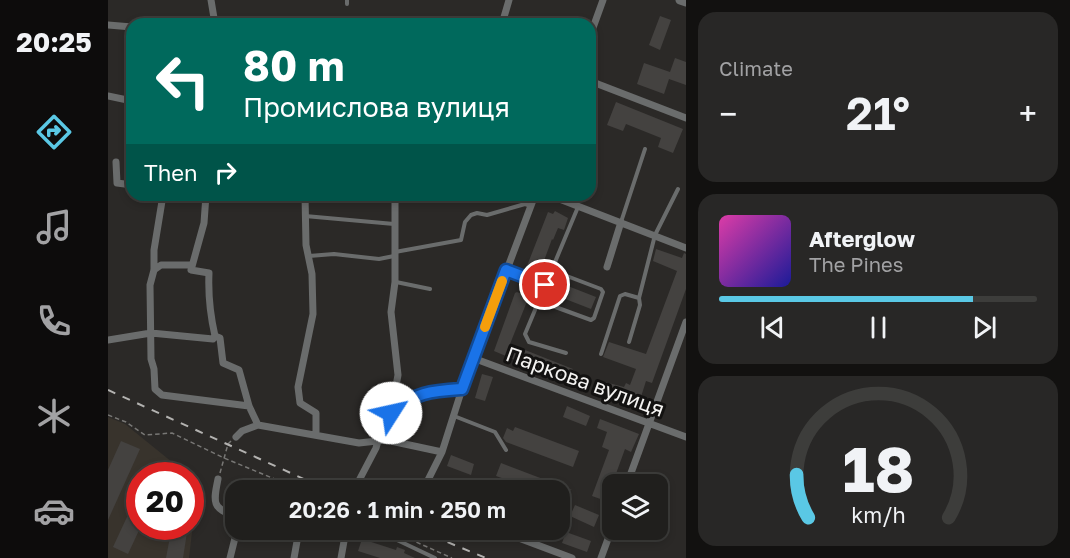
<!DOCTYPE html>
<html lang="en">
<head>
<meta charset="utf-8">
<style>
  :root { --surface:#201f1d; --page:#282726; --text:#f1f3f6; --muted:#a2a2a4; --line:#3d3d3b; --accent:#5ac8e5 }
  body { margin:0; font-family:"Golos Text",sans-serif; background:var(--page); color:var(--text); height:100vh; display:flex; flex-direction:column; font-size:22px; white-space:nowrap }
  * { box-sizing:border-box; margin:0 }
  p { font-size:20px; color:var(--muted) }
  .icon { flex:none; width:33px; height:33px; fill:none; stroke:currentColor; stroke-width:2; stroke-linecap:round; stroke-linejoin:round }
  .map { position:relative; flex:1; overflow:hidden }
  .sheet { display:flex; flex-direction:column; gap:12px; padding:12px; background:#121110; width:384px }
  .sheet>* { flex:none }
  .top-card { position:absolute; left:18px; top:18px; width:470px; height:183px; border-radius:18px; box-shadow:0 3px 9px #0003,0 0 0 2px var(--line); background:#00695c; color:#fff; overflow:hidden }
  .buttons { position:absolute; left:494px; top:474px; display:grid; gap:12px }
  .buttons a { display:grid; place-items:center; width:66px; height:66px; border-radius:12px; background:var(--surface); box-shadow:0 3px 9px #0003,0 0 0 2px var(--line); font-size:30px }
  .speed { position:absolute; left:18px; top:462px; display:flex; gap:12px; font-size:30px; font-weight:700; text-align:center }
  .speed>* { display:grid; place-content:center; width:78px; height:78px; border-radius:50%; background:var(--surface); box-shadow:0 3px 9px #0003,0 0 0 2px var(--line); line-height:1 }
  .speed .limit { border:9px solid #d22; background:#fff; color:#111 }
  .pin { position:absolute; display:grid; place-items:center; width:51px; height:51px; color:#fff; margin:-26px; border:3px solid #fff; border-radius:50%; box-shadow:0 2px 6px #0007 }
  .me { position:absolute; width:66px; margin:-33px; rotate:55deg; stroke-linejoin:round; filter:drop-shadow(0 0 4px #0008) }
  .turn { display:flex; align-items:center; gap:21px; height:126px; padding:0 18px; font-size:27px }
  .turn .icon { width:78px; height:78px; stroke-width:2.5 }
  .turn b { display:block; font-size:42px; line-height:51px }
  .then { display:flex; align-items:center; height:57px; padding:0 18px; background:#0003; gap:12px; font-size:22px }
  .big { font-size:45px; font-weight:600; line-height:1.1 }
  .sheet .card { flex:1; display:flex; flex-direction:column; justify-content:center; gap:9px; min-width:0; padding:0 21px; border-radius:18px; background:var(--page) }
  .sheet .dial { align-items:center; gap:0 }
  .dial svg { height:156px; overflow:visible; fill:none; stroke:var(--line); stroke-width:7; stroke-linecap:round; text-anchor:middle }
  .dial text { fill:var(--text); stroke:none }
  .song { display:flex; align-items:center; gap:18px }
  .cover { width:72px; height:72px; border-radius:9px; background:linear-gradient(135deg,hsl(320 70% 55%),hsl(240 70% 35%)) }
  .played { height:6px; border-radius:3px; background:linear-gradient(90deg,var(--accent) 80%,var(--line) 80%) }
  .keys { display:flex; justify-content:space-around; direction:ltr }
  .heat { display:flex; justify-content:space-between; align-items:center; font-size:33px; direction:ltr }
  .trip { position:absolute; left:117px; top:480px; width:345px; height:60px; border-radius:18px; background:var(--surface); box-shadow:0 3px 9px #0003,0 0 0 2px var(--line); font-weight:600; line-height:60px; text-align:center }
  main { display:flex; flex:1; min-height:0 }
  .dock { display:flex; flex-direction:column; width:108px; justify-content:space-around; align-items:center; background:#0d0c0c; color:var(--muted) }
  .dock .icon { width:42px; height:42px }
  .dock .selected { color:var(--accent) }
  .dock b { font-size:27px; color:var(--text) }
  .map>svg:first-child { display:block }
  .built { fill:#38332c }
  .building { fill:#444240 }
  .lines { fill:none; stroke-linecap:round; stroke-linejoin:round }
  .path { stroke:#787775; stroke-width:1.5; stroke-dasharray:4.5 3; stroke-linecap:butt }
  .service { stroke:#6a6c6c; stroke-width:4 }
  .minor { stroke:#6a6c6c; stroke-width:7 }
  .tertiary { stroke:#6a6c6c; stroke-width:9 }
  .rail { stroke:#b3b2b0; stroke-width:2; stroke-dasharray:8 8; stroke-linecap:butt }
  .route-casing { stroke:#114b97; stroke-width:15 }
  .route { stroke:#1a73e8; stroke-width:10 }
  .slow { stroke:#f59e0b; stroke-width:10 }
  .labels { text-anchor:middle; stroke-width:6; stroke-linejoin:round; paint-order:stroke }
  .street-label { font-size:21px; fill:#f4f3f1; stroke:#131211 }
</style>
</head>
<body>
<main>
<nav class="dock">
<b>20:25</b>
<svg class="icon selected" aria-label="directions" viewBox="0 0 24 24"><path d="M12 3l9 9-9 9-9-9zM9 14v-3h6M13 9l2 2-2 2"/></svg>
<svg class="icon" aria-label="music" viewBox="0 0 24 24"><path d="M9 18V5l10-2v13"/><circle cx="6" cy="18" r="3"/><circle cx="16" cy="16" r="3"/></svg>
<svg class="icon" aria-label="phone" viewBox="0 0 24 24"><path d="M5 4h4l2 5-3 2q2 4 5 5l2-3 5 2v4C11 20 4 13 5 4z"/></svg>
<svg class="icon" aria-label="climate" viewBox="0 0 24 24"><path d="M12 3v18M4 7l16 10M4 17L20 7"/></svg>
<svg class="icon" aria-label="car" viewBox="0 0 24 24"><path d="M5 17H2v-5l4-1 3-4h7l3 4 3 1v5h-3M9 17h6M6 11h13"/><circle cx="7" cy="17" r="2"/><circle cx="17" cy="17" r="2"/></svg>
</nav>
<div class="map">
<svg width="578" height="558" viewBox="0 0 578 558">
  <rect width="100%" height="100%" fill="#2b2927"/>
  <!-- built -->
  <path class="built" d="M0,417L17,424L80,475L32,476V526H82L83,477L90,482L81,558H0Z"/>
  <!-- building -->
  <path class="building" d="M552,16L563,20L552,50L541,45Z
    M567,58L578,62V85L561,79L556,94L529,84L536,63L562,72Z
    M508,102L575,129L565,153L550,147L553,138L518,124L515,131L499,125Z
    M447,211L460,218L456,230L450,228L445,240L444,239L430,277L417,271L440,212L445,214Z
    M548,249L574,258L576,253L578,254V289L544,383L538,381L532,400L513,395L512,400H508L490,391L493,381L516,387L518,383L522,385L528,369L495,357L501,342L538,354L569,271L545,261Z
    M447,281L488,297L483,309L442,293Z
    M409,292L419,296L420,299L402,344L465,369L464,370L467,371L463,381L428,369L386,351L407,293Z
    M374,374L385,377L377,401L367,398Z
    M459,406L482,416L478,426L455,417Z
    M492,419L531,434L523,452L517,449L498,501L484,496L501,450L494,447L499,432L489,428Z
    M407,427L471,451L465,467L398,442L395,438L399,428L405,431Z
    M13,441L32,449L0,520V470Z
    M343,455L366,464L363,475L339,466Z
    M393,463L464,490H428L388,476Z
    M32,489L33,526L20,554L5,547Z
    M467,505L491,515L486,527L462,516Z
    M64,526H80L75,558H58Z
    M458,532L483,541L479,552L454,543Z
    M254,539L288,550L289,547L297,550L296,553L307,558H272L250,551Z"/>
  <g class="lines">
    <!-- path -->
    <path class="path" d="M0,415L18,422L37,435L64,433L116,458L193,490
      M112,473L120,444L123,441
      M281,530L344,558"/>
    <!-- service -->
    <path class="service" d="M239,4V0
      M197,216L286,224
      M513,222L537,149
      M287,252L353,240L357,222L363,215L369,213L379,215L417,204L423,206
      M201,256L226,254L271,259L286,256
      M399,270L437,285
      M288,282L322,289
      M431,301L483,320L486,318L495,292L493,289L443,270
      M521,342L532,305L531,298L547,235L570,189
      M458,353L421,342L417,334L470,207
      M493,354L512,296L517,294L531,298
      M284,412C306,392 326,391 354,389
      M346,416L387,432L398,450
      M268,530L327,558"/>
    <!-- minor -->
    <path class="minor" d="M103,0L107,24
      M394,24L401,0
      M0,25L24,27
      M482,36L495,0
      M482,81L578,118
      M0,96L24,101
      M8,162L9,183L24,185
      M55,195L46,250V270L42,285L43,359L46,369L47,389L54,395L141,406
      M98,195L96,223L83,270L101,273C100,295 102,314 107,336L112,338L115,363L131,370L141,406L150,425
      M197,195L198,245L204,274L205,314L190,387L192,403L208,413V435
      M441,195L578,248
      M499,267L513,222
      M46,270L53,265H84
      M0,340L43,333L105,339L107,336
      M365,358L578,437
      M128,437L134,431L150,425L251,443L278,440L334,452
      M278,440L290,375L283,312L287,282V195
      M110,479C105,503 104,508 128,517
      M519,484L578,322
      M246,490L268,448L270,441
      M315,490L334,452L354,389L427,195
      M389,530L464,558
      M122,558L129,530
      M186,558L191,530
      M233,558L238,530
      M493,558L504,528"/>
    <!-- tertiary -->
    <path class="tertiary" d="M572,0L578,2"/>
    <!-- rail -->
    <path class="rail" d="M0,390L220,490
      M310,530L378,558"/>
  </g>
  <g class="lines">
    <!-- route casing -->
    <g class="route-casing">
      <path id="route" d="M283,413C306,392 325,391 354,389L398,270L437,285"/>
    </g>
    <!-- route -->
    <use href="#route" class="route"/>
    <!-- slow -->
    <path class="slow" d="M377,327L394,281"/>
  </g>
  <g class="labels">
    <!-- street labels -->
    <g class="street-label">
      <text transform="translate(477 382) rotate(20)" y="7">Паркова вулиця</text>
    </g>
  </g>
</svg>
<div class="buttons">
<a><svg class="icon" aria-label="layers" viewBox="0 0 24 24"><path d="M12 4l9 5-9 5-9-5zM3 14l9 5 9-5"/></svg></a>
</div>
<div class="speed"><div class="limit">20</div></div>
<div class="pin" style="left:437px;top:285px;background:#d93025"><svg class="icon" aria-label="arrive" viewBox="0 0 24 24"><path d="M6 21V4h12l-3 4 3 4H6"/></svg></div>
<svg class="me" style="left:283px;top:413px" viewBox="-20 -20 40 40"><circle r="19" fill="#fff"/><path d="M0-13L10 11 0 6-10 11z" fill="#1a73e8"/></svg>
<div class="trip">20:26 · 1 min · 250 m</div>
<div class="top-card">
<div class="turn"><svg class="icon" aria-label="left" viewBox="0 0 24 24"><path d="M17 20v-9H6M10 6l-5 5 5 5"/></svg><div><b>80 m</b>Промислова вулиця</div></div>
<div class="then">Then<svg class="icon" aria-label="right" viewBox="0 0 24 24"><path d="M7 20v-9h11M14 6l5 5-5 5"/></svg></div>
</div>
</div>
<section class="sheet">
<div class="card"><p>Climate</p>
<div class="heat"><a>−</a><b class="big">21°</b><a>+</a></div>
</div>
<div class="card">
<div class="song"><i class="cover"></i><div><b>Afterglow</b><p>The Pines</p></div></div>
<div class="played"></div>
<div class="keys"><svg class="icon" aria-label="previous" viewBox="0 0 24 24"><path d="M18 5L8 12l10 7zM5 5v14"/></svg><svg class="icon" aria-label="pause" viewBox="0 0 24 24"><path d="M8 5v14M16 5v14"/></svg><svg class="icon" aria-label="next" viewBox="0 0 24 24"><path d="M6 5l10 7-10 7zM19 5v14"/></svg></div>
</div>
<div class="card dial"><svg viewBox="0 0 100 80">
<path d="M14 69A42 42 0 1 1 86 69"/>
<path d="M14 69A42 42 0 0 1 8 47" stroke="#5ac8e5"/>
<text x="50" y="56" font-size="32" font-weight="700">18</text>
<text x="50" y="72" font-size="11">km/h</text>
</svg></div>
</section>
</main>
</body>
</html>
